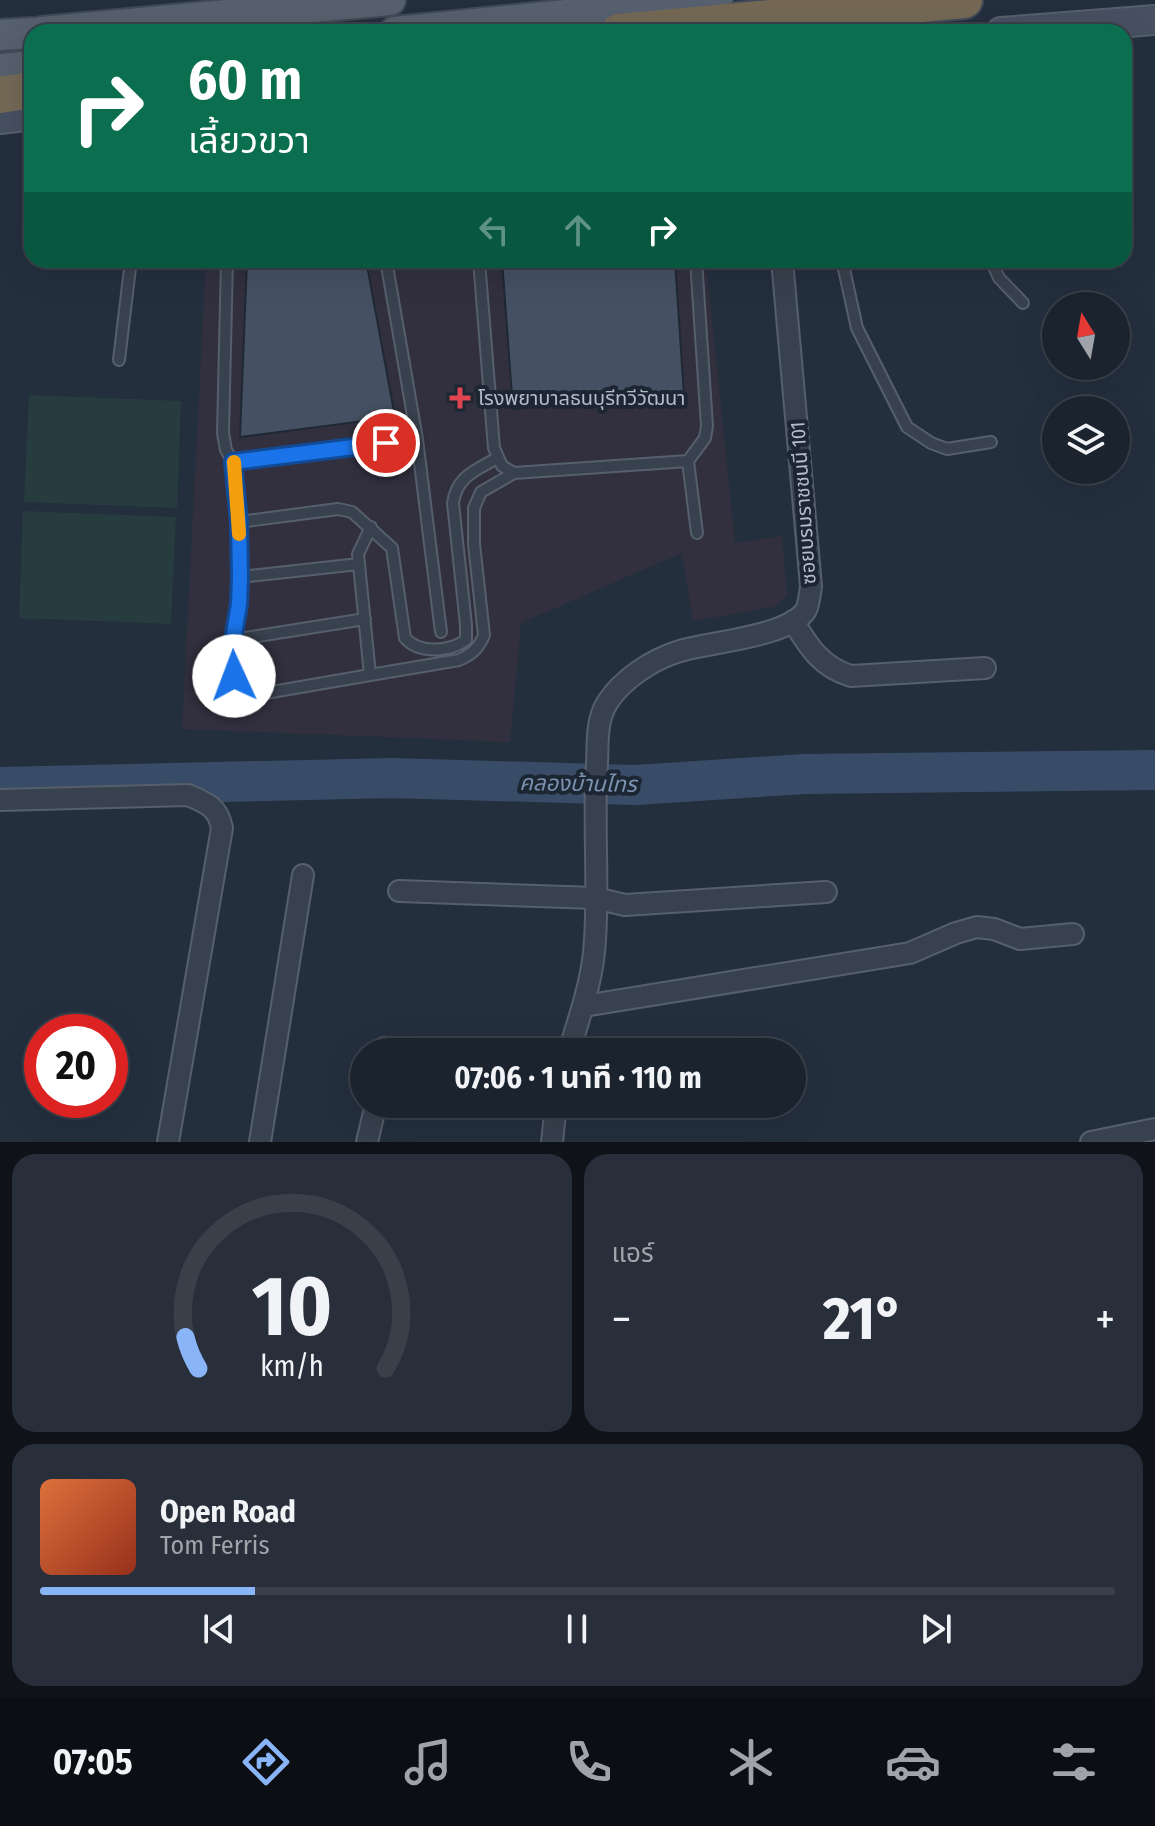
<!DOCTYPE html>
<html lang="th">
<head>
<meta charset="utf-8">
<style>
  :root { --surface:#1b232e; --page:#282f3a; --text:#f1f3f6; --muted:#a0a4aa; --line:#39404a; --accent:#8ab4f8 }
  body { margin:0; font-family:"Fira Sans Condensed","Noto Sans Thai",sans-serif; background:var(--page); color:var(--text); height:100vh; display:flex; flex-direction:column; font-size:30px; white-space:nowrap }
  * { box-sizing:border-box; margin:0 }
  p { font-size:26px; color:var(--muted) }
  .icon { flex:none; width:44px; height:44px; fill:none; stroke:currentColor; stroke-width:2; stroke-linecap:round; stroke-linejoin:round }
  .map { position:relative; height:1142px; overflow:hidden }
  .side { display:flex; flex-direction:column; gap:12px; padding:12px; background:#0f1319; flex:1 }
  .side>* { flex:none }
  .banner { position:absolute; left:24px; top:24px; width:1108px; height:244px; border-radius:24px; box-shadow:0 8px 32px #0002,0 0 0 2px var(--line); background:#0b6e4f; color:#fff; overflow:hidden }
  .needle { width:52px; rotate:349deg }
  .tools { position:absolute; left:1042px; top:292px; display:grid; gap:16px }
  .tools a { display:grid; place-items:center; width:88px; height:88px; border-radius:50%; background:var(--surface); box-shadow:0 8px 32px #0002,0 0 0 2px var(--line); font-size:40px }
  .speed { position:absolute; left:24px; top:1014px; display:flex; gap:16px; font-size:40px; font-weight:700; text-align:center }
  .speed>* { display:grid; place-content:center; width:104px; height:104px; border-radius:50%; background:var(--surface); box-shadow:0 8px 32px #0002,0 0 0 2px var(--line); line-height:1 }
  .speed .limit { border:12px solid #d22; background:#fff; color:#111 }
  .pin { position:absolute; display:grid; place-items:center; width:68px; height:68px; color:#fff; margin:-34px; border:4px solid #fff; border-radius:50%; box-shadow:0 2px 8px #0007 }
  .me { position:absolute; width:88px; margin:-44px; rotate:358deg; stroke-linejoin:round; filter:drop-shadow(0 0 6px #0008) }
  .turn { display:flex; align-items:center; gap:28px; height:168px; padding:0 32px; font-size:36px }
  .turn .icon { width:104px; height:104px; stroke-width:2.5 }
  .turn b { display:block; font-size:56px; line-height:68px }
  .lanes { display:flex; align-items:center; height:76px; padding:0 32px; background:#0003; justify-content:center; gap:40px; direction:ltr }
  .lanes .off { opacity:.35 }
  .big { font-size:60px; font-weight:700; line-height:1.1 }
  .side .tile { flex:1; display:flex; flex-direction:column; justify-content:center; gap:12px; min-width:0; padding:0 28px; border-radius:24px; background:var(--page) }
  .side .dial { align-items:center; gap:0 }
  .dial svg { height:208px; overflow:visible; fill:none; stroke:var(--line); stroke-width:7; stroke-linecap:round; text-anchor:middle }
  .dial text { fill:var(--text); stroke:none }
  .song { display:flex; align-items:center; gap:24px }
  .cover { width:96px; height:96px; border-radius:12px; background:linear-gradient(135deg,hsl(20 70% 55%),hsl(10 70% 35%)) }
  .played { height:8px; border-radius:4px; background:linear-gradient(90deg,var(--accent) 20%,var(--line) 20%) }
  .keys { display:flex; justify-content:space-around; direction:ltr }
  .heat { display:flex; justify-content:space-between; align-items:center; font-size:44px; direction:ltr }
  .side .tiles { flex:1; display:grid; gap:12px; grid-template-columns:1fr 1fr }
  .tile:last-child { grid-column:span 2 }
  .trip { position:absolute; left:350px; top:1038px; width:456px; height:80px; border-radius:40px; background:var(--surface); box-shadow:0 8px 32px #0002,0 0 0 2px var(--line); font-weight:700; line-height:80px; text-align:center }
  .menu { display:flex; height:128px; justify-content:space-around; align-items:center; background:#0b0e12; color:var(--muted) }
  .menu .icon { width:56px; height:56px }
  .menu .active { color:var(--accent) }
  .menu b { font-size:36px; color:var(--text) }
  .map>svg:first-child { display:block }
  .medical { fill:#32303f }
  .green { fill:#263c3f }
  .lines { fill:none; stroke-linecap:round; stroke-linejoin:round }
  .river { stroke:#394c67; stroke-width:40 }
  .building { fill:#455162; stroke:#1f2835; stroke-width:2 }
  .lane-casing { stroke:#565f6c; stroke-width:14 }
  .street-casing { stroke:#565f6c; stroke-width:24 }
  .secondary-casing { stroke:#565f6c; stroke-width:32 }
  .primary-casing { stroke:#414a57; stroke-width:34 }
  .highway-casing { stroke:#434c59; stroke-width:40 }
  .lane { stroke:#38414e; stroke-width:10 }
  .street { stroke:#38414e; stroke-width:20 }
  .secondary { stroke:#465061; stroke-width:28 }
  .primary { stroke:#56606e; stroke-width:30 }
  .highway { stroke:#746855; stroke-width:36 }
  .route-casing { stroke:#114b97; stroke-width:20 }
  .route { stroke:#1a73e8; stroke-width:14 }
  .slow { stroke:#f59e0b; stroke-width:14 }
  .health-dot { fill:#e0444e; stroke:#1d2633; stroke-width:3 }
  .labels { text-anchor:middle; stroke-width:8; stroke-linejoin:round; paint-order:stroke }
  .poi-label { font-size:20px; fill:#b4bcc9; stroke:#1d2633; text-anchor:start }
  .street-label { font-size:20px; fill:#b4bcc9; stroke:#1d2633 }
  .water-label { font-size:22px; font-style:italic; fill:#7c92b1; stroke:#1d2633 }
</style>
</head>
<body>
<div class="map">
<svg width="1155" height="1142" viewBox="0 0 1155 1142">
  <rect width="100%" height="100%" fill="#242f3e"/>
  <!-- medical -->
  <path class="medical" d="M206,260H706L735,543L782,536L787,596L774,607L693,621L682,553L521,623L510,742L182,729Z"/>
  <!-- green -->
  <path class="green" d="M29,395L181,401L177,508L24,502Z
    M23,511L176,517L171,624L19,618Z"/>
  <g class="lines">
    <!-- river -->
    <path class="river" d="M0,787L392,778L635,785L805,774L1155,770"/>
  </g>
  <!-- building -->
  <path class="building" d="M247,260H366L395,417L240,437Z
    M502,260H675L684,396L513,409Z"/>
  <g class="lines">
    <!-- lane casing -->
    <g class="lane-casing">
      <path id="lane" d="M227,260L223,433L226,450L233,462L417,439
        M386,260L417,439L441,632
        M479,260L494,448L502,466L514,473
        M696,260L707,426L705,438L688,461L697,533
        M842,260L857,328L907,427L931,443L947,449L991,442
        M991,260L999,278L1023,303
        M119,360L131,260
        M233,462C237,501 241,540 240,580C240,619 227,654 240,691L254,695L370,675
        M239,522L338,509L352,512L392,548L405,638C419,654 449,652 466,640V625L453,503C457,476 475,471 497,458
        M371,527L358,554L370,675L459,660C472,654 479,648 484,635L474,544V508L481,492L514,473L688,461
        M240,577L359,564
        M233,640L365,619"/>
    </g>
    <!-- street casing -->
    <g class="street-casing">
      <path id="street" d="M793,621C809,647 821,667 851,676L985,668
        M0,800L188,795C207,803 218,807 222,828L168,1142
        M399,891L595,898L625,905L826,892
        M584,1006L910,953L956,933L977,927L994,929L1020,939L1073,934
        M384,1052V1048
        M569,1052C580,1014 593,980 595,940C599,881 593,822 597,763C598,743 596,721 607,703C622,679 653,659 680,651C708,642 789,637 806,610C809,604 810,593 811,586L782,260
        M260,1142L303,875
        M367,1142L376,1104
        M552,1142L556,1104
        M1091,1142L1155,1129"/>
    </g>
    <!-- secondary casing -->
    <g class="secondary-casing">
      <path id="secondary" d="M1001,32L1155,20
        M0,119L32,115"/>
    </g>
    <!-- primary casing -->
    <g class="primary-casing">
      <path id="primary" d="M42,32L390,0
        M395,32L717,0
        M0,35L32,33
        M0,69L32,66"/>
    </g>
    <!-- highway casing -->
    <g class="highway-casing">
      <path id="highway" d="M619,32L964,0
        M0,95L32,90"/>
    </g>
    <!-- lane -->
    <use href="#lane" class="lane"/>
    <!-- street -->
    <use href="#street" class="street"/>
    <!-- secondary -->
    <use href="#secondary" class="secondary"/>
    <!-- primary -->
    <use href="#primary" class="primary"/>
    <!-- highway -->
    <use href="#highway" class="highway"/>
  </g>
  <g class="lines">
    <!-- route casing -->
    <g class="route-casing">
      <path id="route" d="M234,676L233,640L239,604L240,577L239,522L233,462L386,443"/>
    </g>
    <!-- route -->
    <use href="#route" class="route"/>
    <!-- slow -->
    <path class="slow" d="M234,462L239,534"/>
  </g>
  <!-- markers -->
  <path class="health-dot" d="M456 386h8v8h8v8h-8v8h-8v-8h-8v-8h8z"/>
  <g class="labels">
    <!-- poi labels -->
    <g class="poi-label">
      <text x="478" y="405">โรงพยาบาลธนบุรีทวีวัฒนา</text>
    </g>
    <!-- street labels -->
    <g class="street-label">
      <text transform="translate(803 503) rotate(-94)" y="7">ซอยบรมราชชนนี 101</text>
    </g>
    <!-- water labels -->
    <g class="water-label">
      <text transform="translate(578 783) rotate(1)" y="8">คลองบ้านไทร</text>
    </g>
  </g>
</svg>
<div class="tools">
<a><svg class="needle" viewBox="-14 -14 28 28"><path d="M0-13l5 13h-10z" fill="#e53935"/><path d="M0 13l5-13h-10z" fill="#a0a4aa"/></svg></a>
<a><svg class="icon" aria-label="layers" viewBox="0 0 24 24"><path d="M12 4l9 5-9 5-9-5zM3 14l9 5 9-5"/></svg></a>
</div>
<div class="speed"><div class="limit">20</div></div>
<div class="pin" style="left:386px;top:443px;background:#d93025"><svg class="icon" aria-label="arrive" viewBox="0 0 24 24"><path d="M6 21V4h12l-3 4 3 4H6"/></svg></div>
<svg class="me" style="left:234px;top:676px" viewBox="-20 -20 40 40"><circle r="19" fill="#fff"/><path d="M0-13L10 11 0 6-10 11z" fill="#1a73e8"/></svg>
<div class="trip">07:06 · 1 นาที · 110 m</div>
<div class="banner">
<div class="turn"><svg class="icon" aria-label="right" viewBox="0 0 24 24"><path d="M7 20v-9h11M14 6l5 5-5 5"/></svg><div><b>60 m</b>เลี้ยวขวา</div></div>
<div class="lanes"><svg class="icon off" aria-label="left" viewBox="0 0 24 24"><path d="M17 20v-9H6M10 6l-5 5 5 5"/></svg><svg class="icon off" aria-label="ahead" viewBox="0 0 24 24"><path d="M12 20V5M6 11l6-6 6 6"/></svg><svg class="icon" aria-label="right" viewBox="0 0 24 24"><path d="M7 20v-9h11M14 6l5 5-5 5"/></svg></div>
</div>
</div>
<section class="side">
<div class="tiles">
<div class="tile dial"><svg viewBox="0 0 100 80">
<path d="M14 69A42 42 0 1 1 86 69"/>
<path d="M14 69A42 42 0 0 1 9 57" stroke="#8ab4f8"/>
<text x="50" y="56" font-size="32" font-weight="700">10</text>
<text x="50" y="72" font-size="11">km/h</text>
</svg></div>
<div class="tile"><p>แอร์</p>
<div class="heat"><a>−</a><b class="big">21°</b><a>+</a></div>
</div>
<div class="tile">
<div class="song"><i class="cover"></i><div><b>Open Road</b><p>Tom Ferris</p></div></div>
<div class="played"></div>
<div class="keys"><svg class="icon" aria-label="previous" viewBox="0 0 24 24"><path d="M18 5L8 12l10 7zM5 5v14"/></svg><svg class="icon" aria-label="pause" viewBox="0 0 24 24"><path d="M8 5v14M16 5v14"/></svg><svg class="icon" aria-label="next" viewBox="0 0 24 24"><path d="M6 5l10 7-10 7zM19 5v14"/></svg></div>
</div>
</div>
</section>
<nav class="menu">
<b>07:05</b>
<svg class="icon active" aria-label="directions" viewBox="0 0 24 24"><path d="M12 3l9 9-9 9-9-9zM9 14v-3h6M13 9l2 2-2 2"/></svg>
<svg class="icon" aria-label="music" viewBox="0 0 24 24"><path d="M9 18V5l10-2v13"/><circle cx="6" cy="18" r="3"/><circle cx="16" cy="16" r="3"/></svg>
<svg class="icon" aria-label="phone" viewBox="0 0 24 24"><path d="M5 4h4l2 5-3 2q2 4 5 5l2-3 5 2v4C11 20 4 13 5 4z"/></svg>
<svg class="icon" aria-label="climate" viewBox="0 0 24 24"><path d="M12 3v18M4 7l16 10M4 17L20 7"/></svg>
<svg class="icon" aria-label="car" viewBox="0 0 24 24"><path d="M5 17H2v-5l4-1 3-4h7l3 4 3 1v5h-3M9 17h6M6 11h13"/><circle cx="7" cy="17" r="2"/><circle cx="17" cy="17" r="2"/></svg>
<svg class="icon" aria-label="filters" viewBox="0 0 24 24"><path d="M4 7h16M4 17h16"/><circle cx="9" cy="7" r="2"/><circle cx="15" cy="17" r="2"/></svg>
</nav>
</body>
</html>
